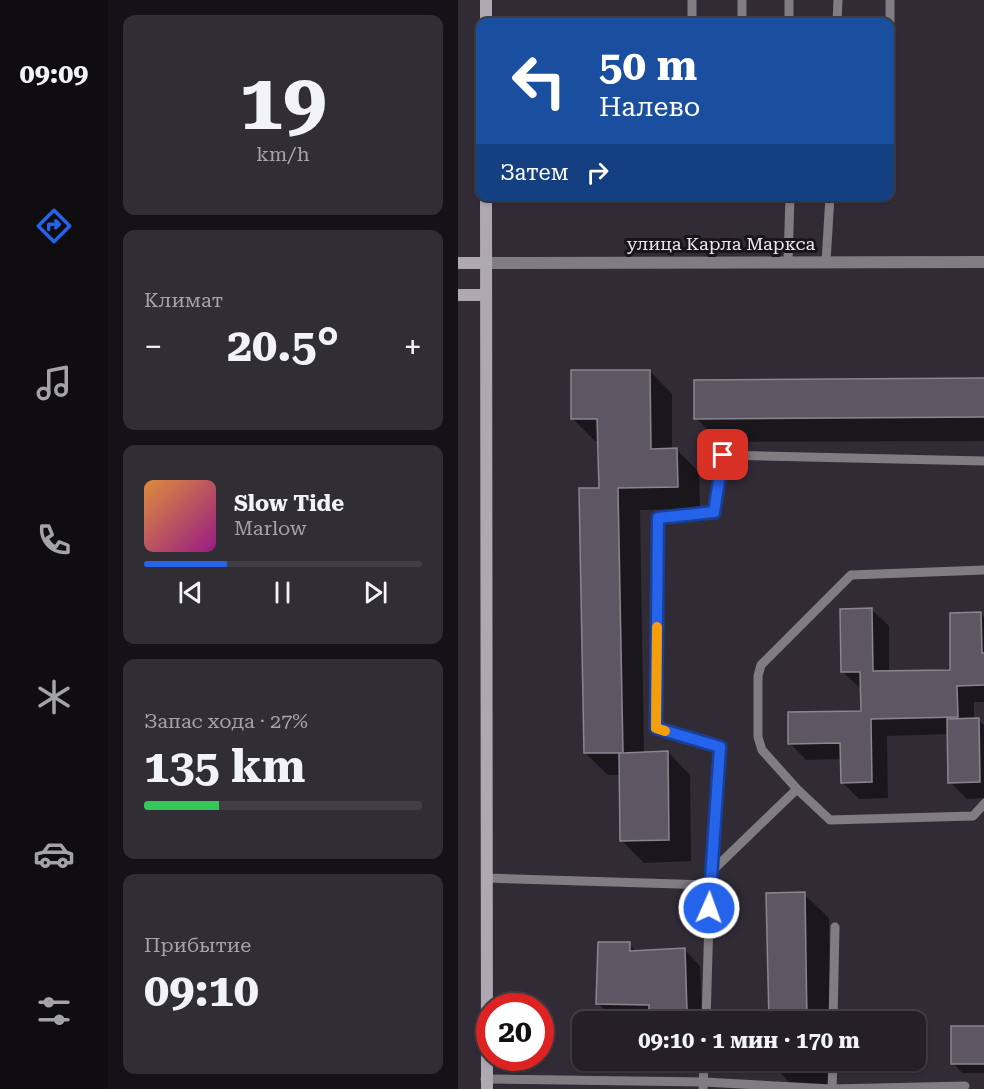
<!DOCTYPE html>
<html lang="ru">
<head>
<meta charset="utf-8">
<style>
  :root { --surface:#252028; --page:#312d34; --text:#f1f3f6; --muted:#a3a3a8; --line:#423e45; --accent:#2563eb }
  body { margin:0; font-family:"Roboto Serif",serif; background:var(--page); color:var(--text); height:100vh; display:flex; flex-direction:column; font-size:22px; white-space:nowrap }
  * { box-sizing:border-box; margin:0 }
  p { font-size:20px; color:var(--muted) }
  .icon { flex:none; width:33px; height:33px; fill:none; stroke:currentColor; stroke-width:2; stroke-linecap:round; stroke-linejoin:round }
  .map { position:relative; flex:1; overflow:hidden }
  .side { display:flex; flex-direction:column; gap:15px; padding:15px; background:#141216; width:350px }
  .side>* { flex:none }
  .guide { position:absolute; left:18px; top:18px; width:418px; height:183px; border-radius:12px; box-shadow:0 2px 4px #0004,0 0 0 2px var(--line); background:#1a4fa0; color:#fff; overflow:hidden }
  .speed { position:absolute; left:18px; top:993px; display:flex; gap:12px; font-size:30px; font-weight:700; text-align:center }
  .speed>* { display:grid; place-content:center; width:78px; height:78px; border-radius:50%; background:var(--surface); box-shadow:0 2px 4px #0004,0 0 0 2px var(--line); line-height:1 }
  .speed .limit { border:9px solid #d22; background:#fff; color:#111 }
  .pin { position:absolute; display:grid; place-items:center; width:51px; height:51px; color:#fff; margin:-26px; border-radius:12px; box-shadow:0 3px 9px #0006 }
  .me { position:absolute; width:66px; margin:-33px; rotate:2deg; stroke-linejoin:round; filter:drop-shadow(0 0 4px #0008) }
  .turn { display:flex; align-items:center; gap:21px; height:126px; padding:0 24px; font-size:27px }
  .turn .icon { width:78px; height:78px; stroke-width:2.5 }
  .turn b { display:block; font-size:42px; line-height:51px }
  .then { display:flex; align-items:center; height:57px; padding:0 24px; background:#0003; gap:12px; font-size:22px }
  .big { font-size:45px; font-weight:700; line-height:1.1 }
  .side .tile { flex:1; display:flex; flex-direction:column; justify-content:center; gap:9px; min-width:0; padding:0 21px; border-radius:12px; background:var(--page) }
  .side .dial { align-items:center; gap:0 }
  .dial b { font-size:78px; line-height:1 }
  .song { display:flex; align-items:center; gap:18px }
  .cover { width:72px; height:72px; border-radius:9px; background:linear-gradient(135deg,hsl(30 70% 55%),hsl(310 70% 35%)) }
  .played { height:6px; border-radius:3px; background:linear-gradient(90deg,var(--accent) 30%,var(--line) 30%) }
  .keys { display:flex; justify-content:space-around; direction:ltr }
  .heat { display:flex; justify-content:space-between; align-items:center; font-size:33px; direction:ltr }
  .charge { height:9px; border-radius:4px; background:linear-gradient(90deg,#34c759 27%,var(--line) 0) }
  .trip { position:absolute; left:114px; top:1011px; width:354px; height:60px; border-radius:12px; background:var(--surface); box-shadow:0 2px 4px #0004,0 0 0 2px var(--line); font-weight:700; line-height:60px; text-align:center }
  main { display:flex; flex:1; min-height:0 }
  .dock { display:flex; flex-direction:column; width:108px; justify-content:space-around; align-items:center; background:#0f0d10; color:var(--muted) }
  .dock .icon { width:42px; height:42px }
  .dock .active { color:var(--accent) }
  .dock b { font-size:27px; color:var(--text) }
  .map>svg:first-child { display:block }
  .shadow { fill:#0007 }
  .building { fill:#5d5663; stroke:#8b8491; stroke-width:1.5 }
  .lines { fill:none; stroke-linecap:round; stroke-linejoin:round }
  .lane { stroke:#7f7c82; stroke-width:9 }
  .street { stroke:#7f7c82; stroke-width:12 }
  .secondary { stroke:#ada8b1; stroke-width:12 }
  .route-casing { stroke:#184099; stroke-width:15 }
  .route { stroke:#2563eb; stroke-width:10 }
  .slow { stroke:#f59e0b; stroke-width:10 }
  .labels { text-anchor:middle; stroke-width:6; stroke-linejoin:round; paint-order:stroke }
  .street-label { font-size:18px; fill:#eae7ee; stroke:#18151a }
</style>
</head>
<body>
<main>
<nav class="dock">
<b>09:09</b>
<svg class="icon active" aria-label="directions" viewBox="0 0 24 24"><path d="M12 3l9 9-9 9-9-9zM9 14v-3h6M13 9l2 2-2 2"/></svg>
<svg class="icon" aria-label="music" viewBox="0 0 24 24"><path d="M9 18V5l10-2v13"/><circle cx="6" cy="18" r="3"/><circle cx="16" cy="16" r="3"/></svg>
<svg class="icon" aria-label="phone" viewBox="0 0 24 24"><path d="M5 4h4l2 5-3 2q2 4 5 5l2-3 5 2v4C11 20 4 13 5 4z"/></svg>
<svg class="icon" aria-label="climate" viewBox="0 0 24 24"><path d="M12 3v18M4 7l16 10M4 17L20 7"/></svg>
<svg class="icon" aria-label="car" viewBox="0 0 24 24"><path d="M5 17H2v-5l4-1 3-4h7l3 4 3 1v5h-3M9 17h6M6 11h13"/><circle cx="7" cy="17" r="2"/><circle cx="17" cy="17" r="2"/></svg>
<svg class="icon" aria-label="filters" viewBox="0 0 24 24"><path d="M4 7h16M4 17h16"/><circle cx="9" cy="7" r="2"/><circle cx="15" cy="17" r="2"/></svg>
</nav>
<section class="side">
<div class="tile dial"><b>19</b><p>km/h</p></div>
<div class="tile"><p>Климат</p>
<div class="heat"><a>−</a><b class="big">20.5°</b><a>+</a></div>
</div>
<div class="tile">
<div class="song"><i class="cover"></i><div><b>Slow Tide</b><p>Marlow</p></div></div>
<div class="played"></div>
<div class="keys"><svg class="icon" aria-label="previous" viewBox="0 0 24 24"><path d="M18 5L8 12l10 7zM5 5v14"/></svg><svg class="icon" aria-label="pause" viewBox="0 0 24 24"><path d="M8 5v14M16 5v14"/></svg><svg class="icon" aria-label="next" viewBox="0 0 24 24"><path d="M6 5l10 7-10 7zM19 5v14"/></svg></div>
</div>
<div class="tile"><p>Запас хода · 27%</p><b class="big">135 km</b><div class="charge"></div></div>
<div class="tile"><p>Прибытие</p><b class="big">09:10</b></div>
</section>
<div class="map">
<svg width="527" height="1089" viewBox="0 0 527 1089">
  <rect width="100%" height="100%" fill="#312b36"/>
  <!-- shadow -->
  <path class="shadow" d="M192,371L214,394V450H219L241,472L242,509L182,510L186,753L210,752L232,775L233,861L186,863L164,841L163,775H150L127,753L142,489L141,441H137L115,419Z
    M527,380V441L262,442L238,418Z
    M414,610L431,626V673L494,672L522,614L527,618V702H516V720H520L527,726V798L509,799L492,782L491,734L429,736L430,798L401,799L384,782V759L348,760L332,743L405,712L404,688H402L385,672Z
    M346,894L371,918L372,1022H312Z
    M171,944L179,952L227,950L242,966L244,1022L155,1019L140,1003Z
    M527,1028V1073H504L495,1063Z
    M313,1060H373V1087L337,1088L313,1063Z"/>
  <!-- building -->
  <path class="building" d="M113,370H192L193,449L219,448L220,487L160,488L165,753L210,751L211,840L162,841L161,753H164H126L121,488H141L139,419H113Z
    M527,378V417L236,419V380Z
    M414,608L415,671L492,670V613L523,612L524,653H527V685L499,686L500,717L413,719L414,782L383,783L382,743L330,744V712L403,711L402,672H383L382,609Z
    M521,718L522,782L490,783L489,719Z
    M347,892L349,1022H311L308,893Z
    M140,942H172V951L227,948L229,1011L191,1012V1005L138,1004Z
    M493,1026H527V1064H493Z"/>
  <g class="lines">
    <!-- lane -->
    <path class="lane" d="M284,0V22
      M331,0V22
      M234,22V0
      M379,22L380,0
      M432,22V0
      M330,262L332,196
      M368,262L372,196
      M527,570L393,575L303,665L300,676V737L304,750L339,789L372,820L515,816L527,803
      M253,872L339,789
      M28,878L252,885
      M248,1022L252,885L262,747L198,728L200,518L256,512L265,455L527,461
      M375,1022L377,927
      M27,1079L246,1082L374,1089L507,1086
      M245,1089L246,1060
      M374,1089L375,1060"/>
    <!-- street -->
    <path class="street" d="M28,263L527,262"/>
    <!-- secondary -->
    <path class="secondary" d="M28,0V22
      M28,196L29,1089
      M0,263H28
      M0,295H28"/>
  </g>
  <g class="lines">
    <!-- route casing -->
    <g class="route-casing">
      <path id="route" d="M251,908L262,747L198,728L200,518L256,512L265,455"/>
    </g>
    <!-- route -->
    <use href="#route" class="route"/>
    <!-- slow -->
    <path class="slow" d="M199,627L198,728L207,731"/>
  </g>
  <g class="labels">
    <!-- street labels -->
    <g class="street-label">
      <text x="263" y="250">улица Карла Маркса</text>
    </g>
  </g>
</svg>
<div class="speed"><div class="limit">20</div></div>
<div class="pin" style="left:265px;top:455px;background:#d93025"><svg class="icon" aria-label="arrive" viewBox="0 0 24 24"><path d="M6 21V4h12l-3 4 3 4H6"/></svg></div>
<svg class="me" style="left:251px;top:908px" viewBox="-20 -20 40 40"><circle r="17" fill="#2563eb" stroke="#fff" stroke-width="3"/><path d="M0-11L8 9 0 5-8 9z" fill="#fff"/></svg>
<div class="trip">09:10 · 1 мин · 170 m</div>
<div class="guide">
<div class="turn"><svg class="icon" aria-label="left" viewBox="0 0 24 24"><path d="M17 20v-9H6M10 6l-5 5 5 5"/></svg><div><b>50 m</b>Налево</div></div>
<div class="then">Затем<svg class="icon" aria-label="right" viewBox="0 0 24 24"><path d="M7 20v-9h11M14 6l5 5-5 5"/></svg></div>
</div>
</div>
</main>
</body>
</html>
